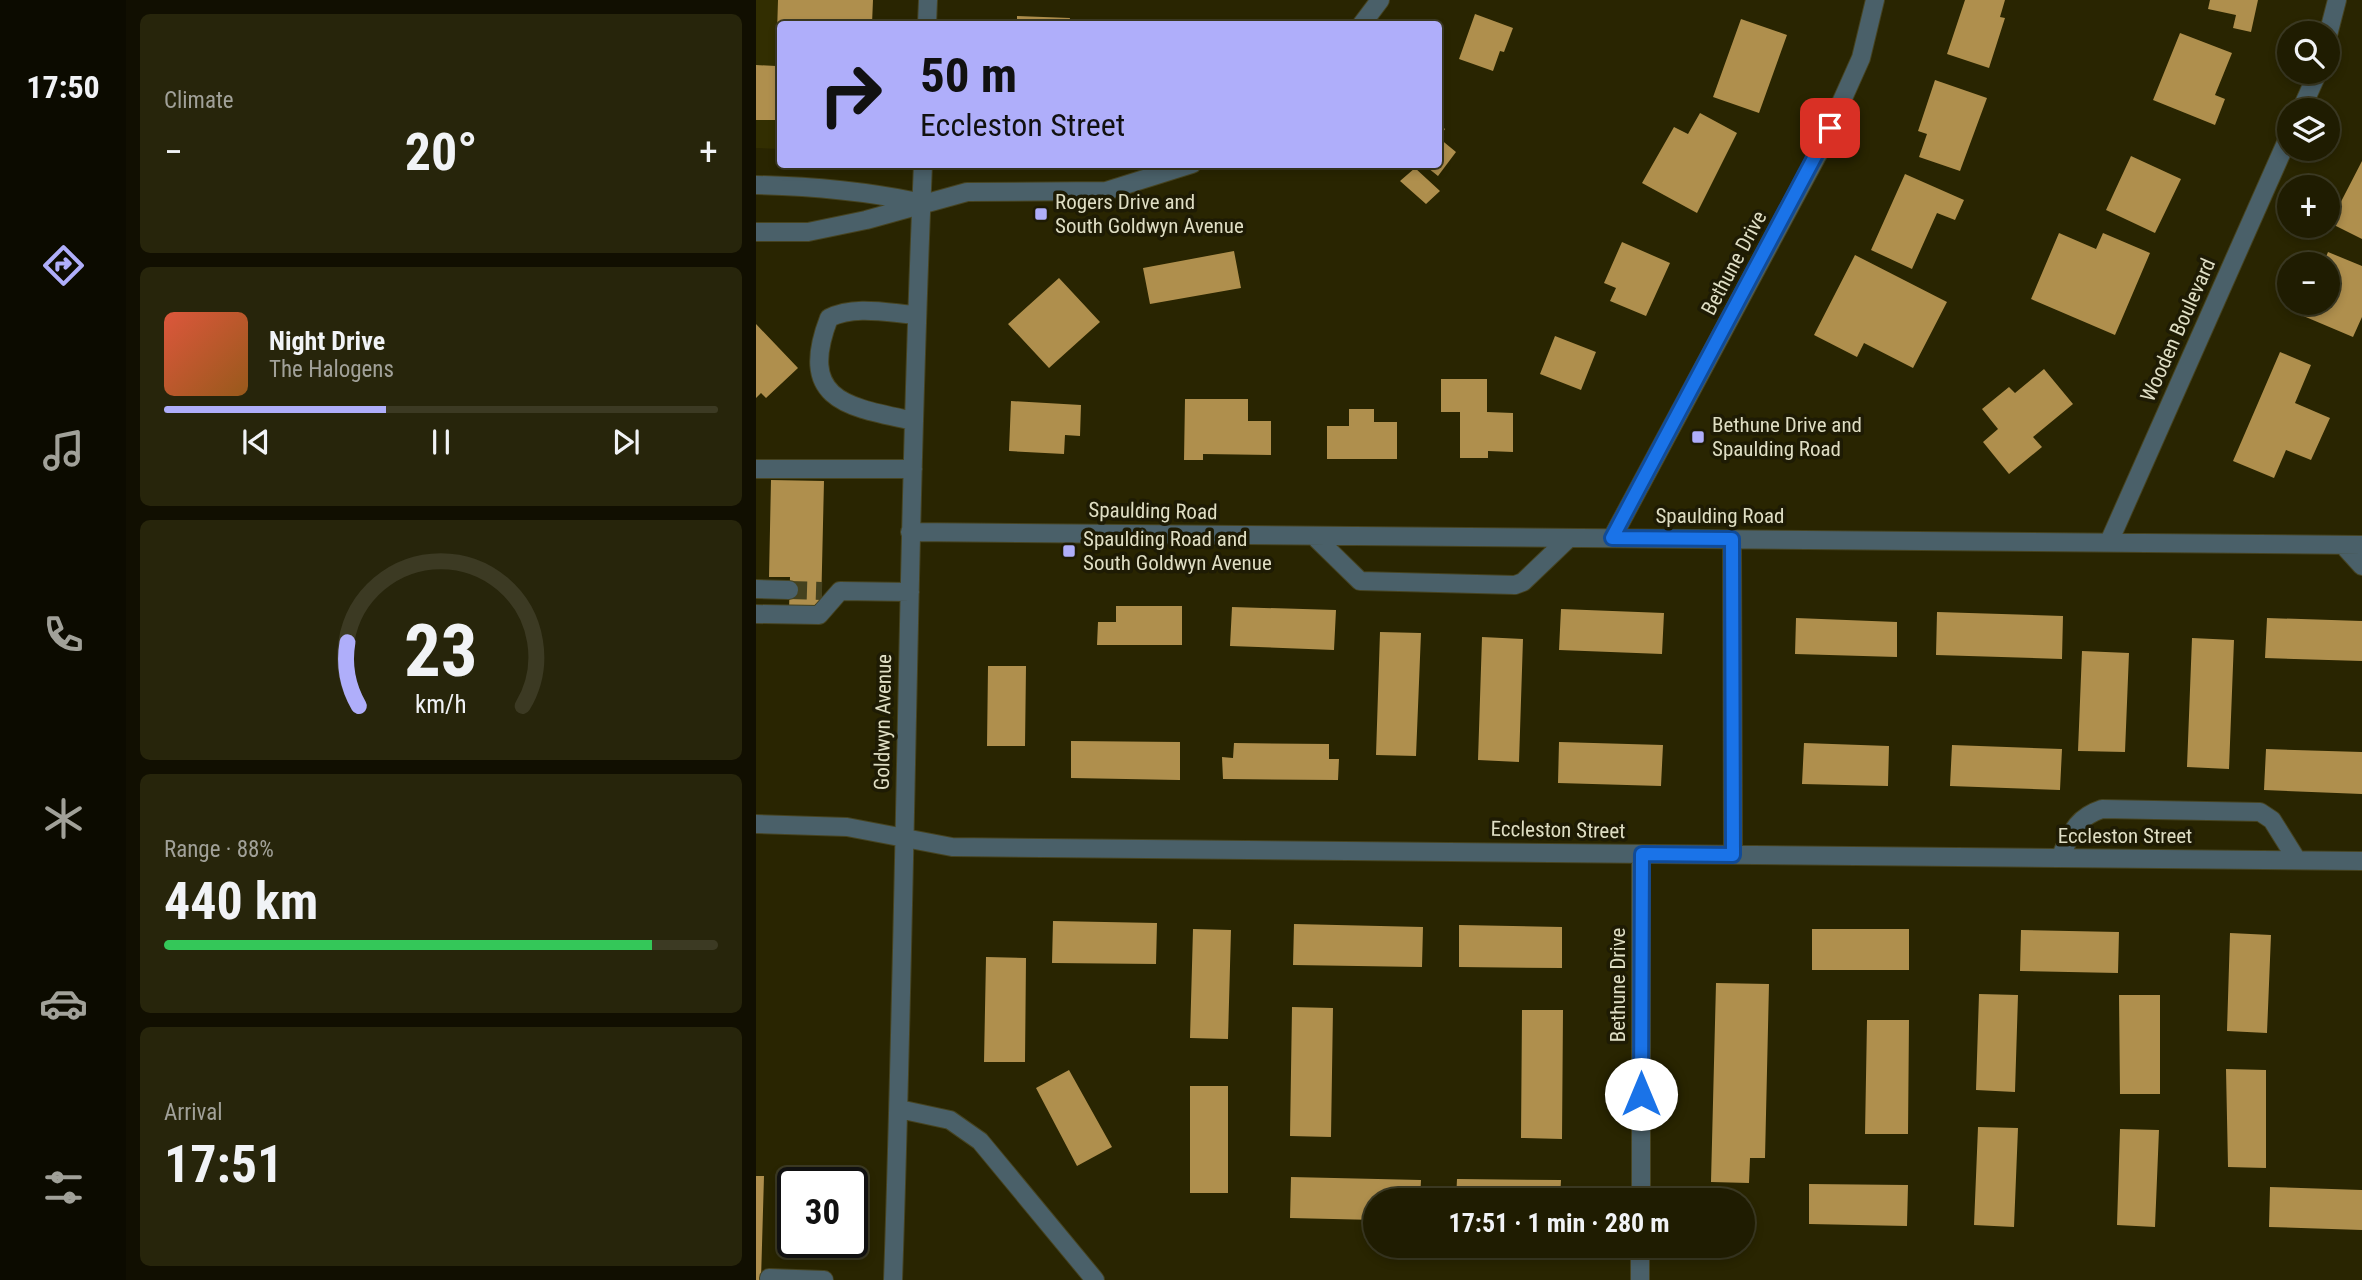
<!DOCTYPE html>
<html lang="en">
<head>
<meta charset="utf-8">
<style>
  :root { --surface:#1f1c01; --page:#27250b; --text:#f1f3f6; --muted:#a1a199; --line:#3c3a23; --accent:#afaefa }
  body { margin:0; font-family:"Roboto Condensed",sans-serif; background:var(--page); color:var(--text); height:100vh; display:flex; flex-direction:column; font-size:26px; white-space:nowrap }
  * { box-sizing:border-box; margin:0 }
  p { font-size:23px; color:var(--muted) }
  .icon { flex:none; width:38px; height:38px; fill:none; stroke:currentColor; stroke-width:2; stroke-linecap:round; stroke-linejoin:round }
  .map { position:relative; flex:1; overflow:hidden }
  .side { display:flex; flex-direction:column; gap:14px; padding:14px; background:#110f01; width:630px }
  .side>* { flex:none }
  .top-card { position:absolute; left:21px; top:21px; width:665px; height:147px; border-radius:7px; box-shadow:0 4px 10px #0003,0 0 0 2px var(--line); background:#afaefa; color:#111; overflow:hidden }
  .controls { position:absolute; left:1521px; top:21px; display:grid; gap:14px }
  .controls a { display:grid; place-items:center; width:63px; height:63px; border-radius:50%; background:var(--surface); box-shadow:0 4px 10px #0003,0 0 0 2px var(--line); font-size:35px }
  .speed { position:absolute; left:21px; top:1167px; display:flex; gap:14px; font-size:35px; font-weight:700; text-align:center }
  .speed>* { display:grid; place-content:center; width:91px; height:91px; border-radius:50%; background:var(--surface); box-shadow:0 4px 10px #0003,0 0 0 2px var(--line); line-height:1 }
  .speed .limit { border:4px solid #111; border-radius:10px; background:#fff; color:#111 }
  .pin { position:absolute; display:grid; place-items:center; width:60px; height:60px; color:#fff; margin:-30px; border-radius:14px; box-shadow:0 4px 10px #0006 }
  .me { position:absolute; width:77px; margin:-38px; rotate:0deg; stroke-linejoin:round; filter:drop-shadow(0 0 5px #0008) }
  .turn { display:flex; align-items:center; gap:24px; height:147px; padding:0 28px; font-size:32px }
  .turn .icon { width:91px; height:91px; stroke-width:2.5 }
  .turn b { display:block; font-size:49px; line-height:60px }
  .big { font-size:52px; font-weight:700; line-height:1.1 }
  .side .tile { flex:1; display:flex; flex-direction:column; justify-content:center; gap:10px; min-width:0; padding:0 24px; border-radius:10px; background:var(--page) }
  .side .dial { align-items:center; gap:0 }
  .dial svg { height:182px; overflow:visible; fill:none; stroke:var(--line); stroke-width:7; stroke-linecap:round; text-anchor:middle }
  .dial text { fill:var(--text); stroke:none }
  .song { display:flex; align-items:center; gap:21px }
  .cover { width:84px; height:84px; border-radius:10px; background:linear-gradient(135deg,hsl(10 70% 55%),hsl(30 70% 35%)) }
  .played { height:7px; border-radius:4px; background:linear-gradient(90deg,var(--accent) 40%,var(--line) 40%) }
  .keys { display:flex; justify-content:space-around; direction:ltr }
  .heat { display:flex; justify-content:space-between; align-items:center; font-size:38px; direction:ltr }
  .charge { height:10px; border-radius:5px; background:linear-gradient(90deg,#34c759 88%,var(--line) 0) }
  .trip { position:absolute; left:607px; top:1188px; width:392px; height:70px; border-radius:35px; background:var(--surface); box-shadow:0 4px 10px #0003,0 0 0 2px var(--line); font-weight:700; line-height:70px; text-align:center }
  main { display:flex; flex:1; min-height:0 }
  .tab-bar { display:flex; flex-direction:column; width:126px; justify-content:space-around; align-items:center; background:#0c0b00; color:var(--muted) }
  .tab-bar .icon { width:49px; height:49px }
  .tab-bar .current { color:var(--accent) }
  .tab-bar b { font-size:32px; color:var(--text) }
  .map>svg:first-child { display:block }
  .built { fill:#322e01 }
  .building { fill:#af8f4d }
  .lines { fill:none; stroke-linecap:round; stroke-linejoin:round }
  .minor-tunnel { stroke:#44411e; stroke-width:18; stroke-dasharray:18 9; stroke-linecap:butt }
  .minor-casing { stroke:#464320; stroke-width:20 }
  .minor { stroke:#4a6069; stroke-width:18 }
  .route-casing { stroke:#114b97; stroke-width:18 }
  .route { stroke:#1a73e8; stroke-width:12 }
  .poi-dot { fill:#afaefa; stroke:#1e1b04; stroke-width:2.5 }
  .labels { text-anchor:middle; stroke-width:7; stroke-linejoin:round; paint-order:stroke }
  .poi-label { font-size:21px; fill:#dfdec4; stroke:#1e1b04; text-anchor:start }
  .street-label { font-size:21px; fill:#dfdec4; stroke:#1e1b04 }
</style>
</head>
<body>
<main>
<nav class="tab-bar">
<b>17:50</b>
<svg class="icon current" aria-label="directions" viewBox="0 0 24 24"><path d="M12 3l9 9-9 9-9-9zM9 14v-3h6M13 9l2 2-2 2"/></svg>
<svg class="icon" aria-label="music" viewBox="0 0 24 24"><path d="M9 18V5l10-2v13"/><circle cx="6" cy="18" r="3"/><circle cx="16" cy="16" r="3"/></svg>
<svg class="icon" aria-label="phone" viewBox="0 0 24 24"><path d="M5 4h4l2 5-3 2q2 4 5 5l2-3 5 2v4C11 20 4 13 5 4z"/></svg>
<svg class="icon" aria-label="climate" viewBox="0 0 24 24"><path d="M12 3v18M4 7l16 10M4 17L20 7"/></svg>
<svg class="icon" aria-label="car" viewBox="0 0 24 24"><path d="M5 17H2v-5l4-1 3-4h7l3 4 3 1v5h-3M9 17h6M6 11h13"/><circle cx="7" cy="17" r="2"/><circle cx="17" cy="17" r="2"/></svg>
<svg class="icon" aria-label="filters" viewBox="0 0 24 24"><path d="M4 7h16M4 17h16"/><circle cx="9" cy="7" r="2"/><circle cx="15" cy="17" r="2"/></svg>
</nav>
<section class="side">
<div class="tile"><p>Climate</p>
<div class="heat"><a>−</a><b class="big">20°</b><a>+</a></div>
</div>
<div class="tile">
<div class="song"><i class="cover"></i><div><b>Night Drive</b><p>The Halogens</p></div></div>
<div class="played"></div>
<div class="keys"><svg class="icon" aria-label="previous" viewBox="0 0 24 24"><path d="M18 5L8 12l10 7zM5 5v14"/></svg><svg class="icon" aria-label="pause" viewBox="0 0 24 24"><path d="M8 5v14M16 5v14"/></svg><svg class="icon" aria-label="next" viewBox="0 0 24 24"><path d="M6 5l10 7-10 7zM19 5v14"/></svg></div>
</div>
<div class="tile dial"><svg viewBox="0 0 100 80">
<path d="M14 69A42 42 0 1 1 86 69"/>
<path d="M14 69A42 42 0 0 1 9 41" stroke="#afaefa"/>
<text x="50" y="56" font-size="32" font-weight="700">23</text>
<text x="50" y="72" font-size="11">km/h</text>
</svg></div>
<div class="tile"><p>Range · 88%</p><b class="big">440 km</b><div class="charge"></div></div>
<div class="tile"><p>Arrival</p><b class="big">17:51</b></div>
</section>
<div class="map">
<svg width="1606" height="1280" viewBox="0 0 1606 1280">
  <rect width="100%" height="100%" fill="#292501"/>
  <!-- built -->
  <path class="built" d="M0,0H111V24H24V149L0,148Z"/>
  <!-- building -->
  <path class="building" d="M22,0H117L116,24H24V120H0V65L20,66Z
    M1209,0H1249L1244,17L1249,18L1233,68L1191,54Z
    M1454,0H1502L1495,32L1477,28L1480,15L1452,9Z
    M719,14L757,28L748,52L744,51L737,71L703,59Z
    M261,16L314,18L313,24H261Z
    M985,19L1031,35L1003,113L957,97Z
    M1424,33L1476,53L1459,95L1469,99L1459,125L1397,100Z
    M1179,80L1231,98L1204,171L1163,157L1171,134L1162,131Z
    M944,113L981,133L941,213L886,183L918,127L932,134Z
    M682,123L689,129L683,138L700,152L682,176L667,164H682Z
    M1375,156L1425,179L1399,233L1350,210Z
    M1606,161V239L1574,223Z
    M659,168L684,191L670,204L644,181Z
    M1149,174L1208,200L1199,220L1181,213L1156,269L1115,250Z
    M1303,233L1340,249L1347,233L1394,253L1359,335L1275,299Z
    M866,242L914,263L890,316L854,301L860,288L848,283Z
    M478,251L485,288L394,304L387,268Z
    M1572,252L1606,266V317L1597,337L1545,315L1550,303H1572V264H1567Z
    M1099,255L1191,302L1157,368L1108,343L1101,357L1058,335Z
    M303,278L344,322L293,368L252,324Z
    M0,324L42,368L10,398L5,393L0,398Z
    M799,336L840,352L825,390L784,374Z
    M1524,352L1555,365L1539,403L1574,418L1555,460L1530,450L1518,478L1477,461Z
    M1288,369L1317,404L1277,437L1286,447L1253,474L1227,442L1242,429L1226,409L1253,387L1259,393Z
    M685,379H731V412L757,413V452L732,451V458H704V412H685Z
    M429,399H492V421H515V455L447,454V460H428Z
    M255,401L325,405L324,436L309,435L308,454L253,451Z
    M593,409H618V422H641V459H571V426H593Z
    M15,480L68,481L65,610H33L34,577H13Z
    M360,606H426V645H341L342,622H360Z
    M476,607L580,610L578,650L474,646Z
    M805,609L908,613L906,654L803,650Z
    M1181,612L1307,616L1306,659L1180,655Z
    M1040,618L1141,622V657L1039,654Z
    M1511,618L1606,621V661L1509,658Z
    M624,632L665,633L660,756L620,755Z
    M726,637L767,639L763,762L722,760Z
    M1436,638L1478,640L1473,769L1431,767Z
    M1326,651L1373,653L1369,752L1322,751Z
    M232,666H270L269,746H231Z
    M315,741L424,742V780L315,778Z
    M803,742L907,745L905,786L802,783Z
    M478,743L573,744V759H583L582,780L467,779L466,757L477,758Z
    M1048,743L1133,746L1132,786L1046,784Z
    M1196,745L1306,749L1304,790L1194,786Z
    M1510,749L1606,752V794L1508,790Z
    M297,921L401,923L400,964L296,963Z
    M538,924L667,927L666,967L537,965Z
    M703,925L806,927V968L703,967Z
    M437,929L475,930L472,1039L434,1038Z
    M1056,929H1153V970H1056Z
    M1265,930L1363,932L1362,973L1264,971Z
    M1474,933L1515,935L1511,1033L1471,1031Z
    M230,957L270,958L269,1062H228Z
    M960,983L1013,984L1009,1158H994L993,1183L955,1182Z
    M1223,994L1262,995L1259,1092L1220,1090Z
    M1363,995H1404V1094H1364Z
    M536,1007L577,1008L575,1137L534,1136Z
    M766,1010H807L806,1139L765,1138Z
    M1111,1020H1153L1152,1134H1109Z
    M1470,1069L1510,1070V1168L1472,1167Z
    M313,1070L356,1147L321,1166L280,1088Z
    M434,1086H472V1193H434Z
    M1222,1127L1262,1128L1258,1227L1218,1225Z
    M1364,1129L1403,1130L1399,1227L1361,1225Z
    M0,1176H8L5,1280H0Z
    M535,1177L665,1180L664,1200H620V1220L534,1218Z
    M701,1179L805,1180L804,1200H700Z
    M1053,1184L1152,1185L1151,1226L1053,1224Z
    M1514,1187L1606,1190V1230L1513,1227Z"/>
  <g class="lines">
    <!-- minor-tunnel -->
    <path class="minor-tunnel" d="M33,590L66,591"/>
    <!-- minor casing -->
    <g class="minor-casing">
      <path id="minor" d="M171,24L172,0
        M606,24L624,0
        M1572,35L1581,0
        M1545,110L1562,72
        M0,185C56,186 107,191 162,202
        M0,232H52L110,220L211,192L350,191L436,164
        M158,421C92,407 41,401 73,318C99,305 132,313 161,315
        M0,469H157
        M154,532L1606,545
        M558,536L604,581L759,585L767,582L813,538
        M856,538L1063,152L1105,58L1119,0
        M976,539L977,854
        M1353,542L1533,136
        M1587,545L1606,566
        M0,589L33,590
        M0,614L63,615L84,591L154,592
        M0,824L91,827L196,847L1606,861
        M1304,858C1315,834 1319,818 1346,809L1504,812L1516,820L1541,860
        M143,1109L194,1120L224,1141L339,1280
        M885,1200V854
        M884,1246V1280
        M13,1278L68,1280
        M137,1280C150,908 151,536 167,164"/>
    </g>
    <!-- minor -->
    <use href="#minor" class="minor"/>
  </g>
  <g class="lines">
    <!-- route casing -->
    <g class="route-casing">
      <path id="route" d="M885,1094L886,854L977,855L976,539L856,538L1074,128"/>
    </g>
    <!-- route -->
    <use href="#route" class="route"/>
  </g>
  <!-- markers -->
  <g class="poi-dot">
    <rect x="278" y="207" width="14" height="14" rx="3.5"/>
    <rect x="935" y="430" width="14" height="14" rx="3.5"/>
    <rect x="306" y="544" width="14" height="14" rx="3.5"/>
  </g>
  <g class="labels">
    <!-- poi labels -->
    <g class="poi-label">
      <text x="299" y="209">Rogers Drive and<tspan x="299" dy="24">South Goldwyn Avenue</tspan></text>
      <text x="956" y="432">Bethune Drive and<tspan x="956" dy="24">Spaulding Road</tspan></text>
      <text x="327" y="546">Spaulding Road and<tspan x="327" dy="24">South Goldwyn Avenue</tspan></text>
    </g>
    <!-- street labels -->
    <g class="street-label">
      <text transform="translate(978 263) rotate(-62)" y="7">Bethune Drive</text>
      <text transform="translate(1422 330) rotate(-66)" y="7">Wooden Boulevard</text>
      <text transform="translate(397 511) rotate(1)" y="7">Spaulding Road</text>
      <text x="964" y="523">Spaulding Road</text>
      <text transform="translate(127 722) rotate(-89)" y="7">Goldwyn Avenue</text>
      <text transform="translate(802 830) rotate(1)" y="7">Eccleston Street</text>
      <text x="1369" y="843">Eccleston Street</text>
      <text transform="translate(862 985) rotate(-90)" y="7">Bethune Drive</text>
    </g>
  </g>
</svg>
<div class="controls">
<a><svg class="icon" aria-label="search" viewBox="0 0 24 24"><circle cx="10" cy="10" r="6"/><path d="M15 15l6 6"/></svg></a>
<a><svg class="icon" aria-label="layers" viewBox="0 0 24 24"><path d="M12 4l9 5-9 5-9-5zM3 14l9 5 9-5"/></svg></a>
<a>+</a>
<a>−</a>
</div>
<div class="speed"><div class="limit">30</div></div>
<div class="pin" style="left:1074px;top:128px;background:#d93025"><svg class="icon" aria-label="arrive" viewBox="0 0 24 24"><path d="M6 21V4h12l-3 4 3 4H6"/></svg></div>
<svg class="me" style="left:885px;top:1094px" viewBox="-20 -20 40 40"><circle r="19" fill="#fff"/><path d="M0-13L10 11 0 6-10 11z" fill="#1a73e8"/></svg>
<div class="trip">17:51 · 1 min · 280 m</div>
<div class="top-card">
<div class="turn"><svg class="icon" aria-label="right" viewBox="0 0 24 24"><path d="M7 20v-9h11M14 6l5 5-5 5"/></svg><div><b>50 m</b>Eccleston Street</div></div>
</div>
</div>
</main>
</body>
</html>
